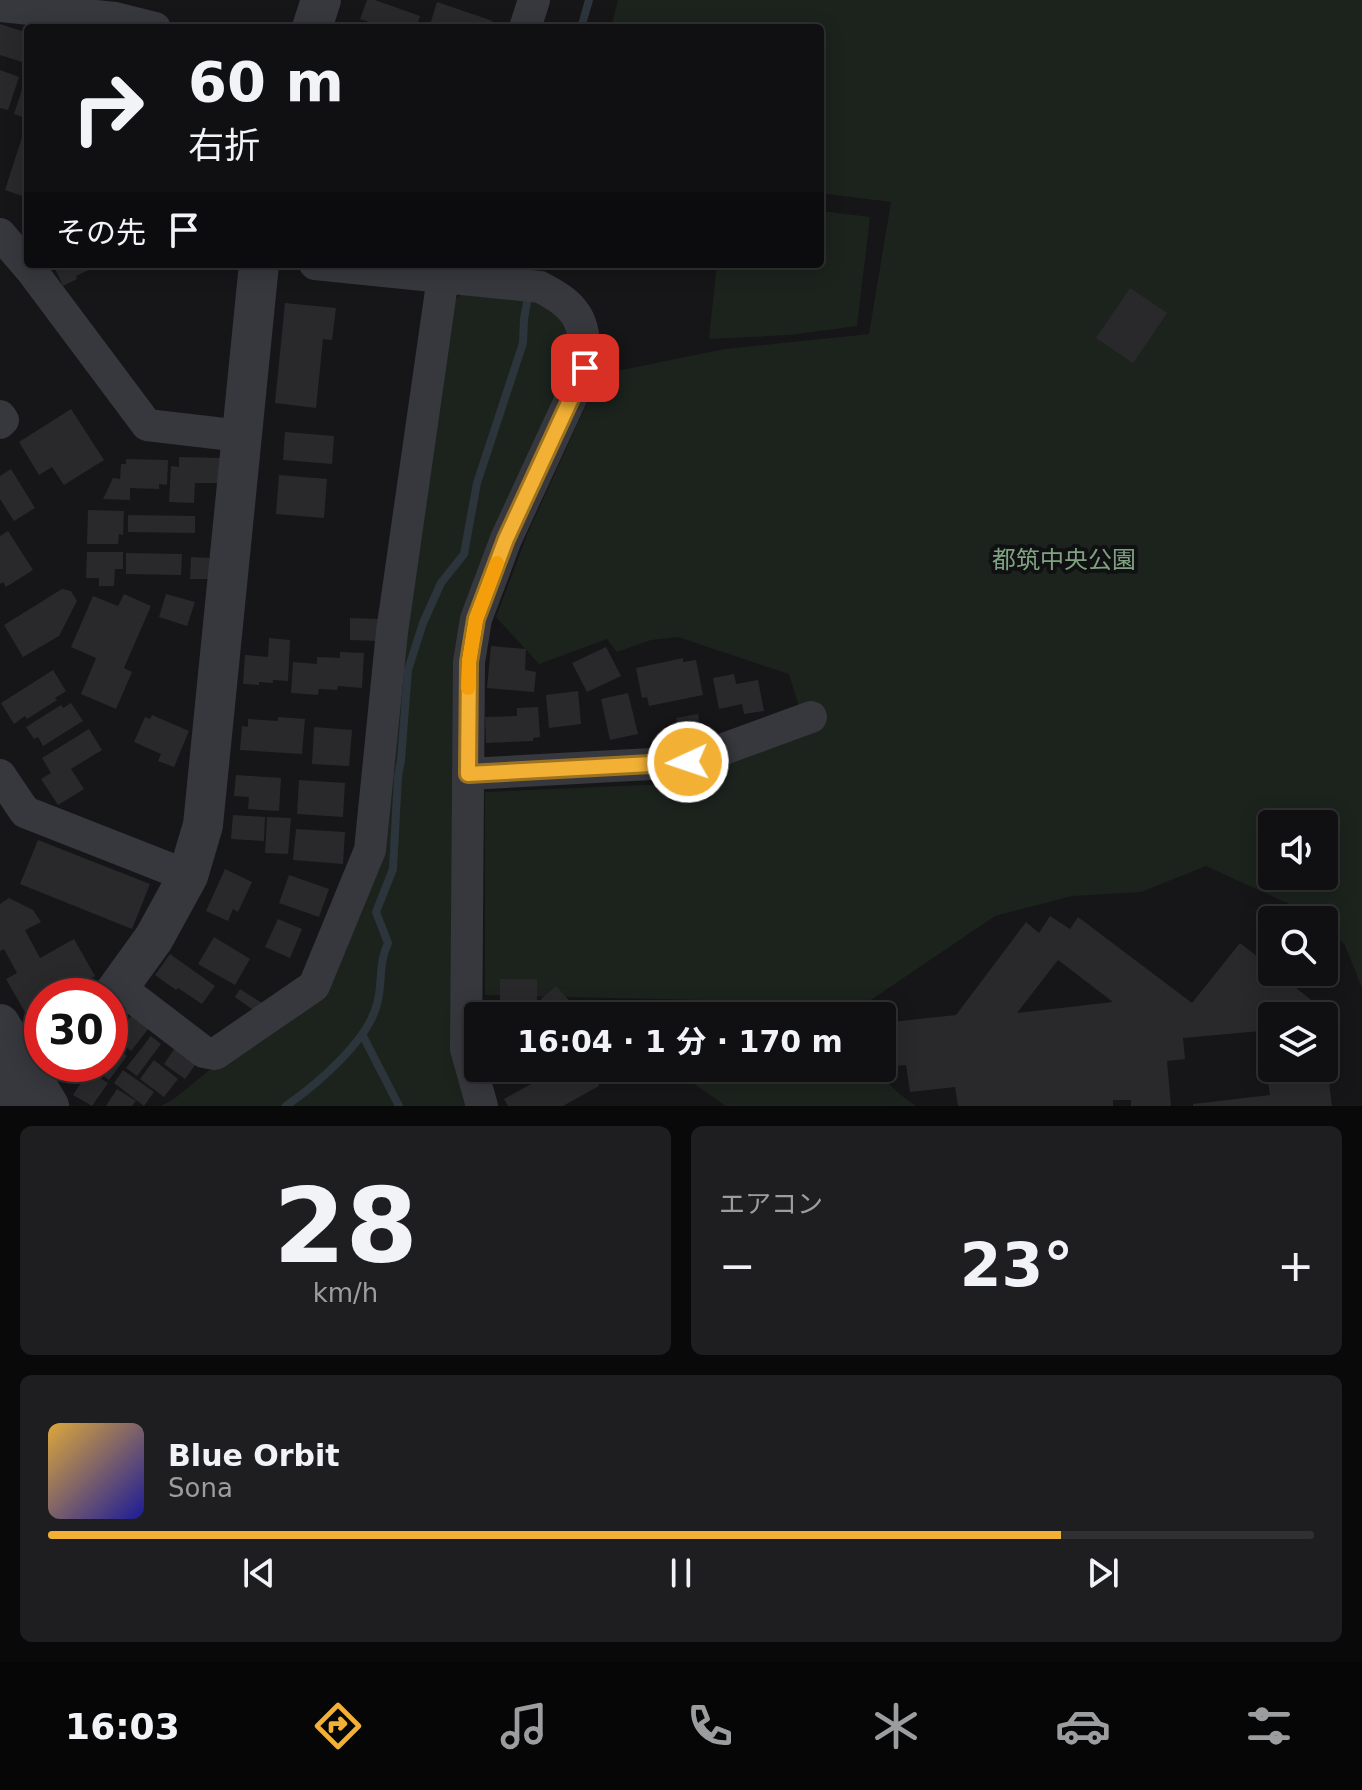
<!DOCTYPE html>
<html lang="ja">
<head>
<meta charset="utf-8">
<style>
  :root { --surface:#101012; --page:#1e1e20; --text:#f1f3f6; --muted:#9c9d9f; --line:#303032; --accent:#f2b134 }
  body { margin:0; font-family:"DejaVu Sans","Noto Sans JP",sans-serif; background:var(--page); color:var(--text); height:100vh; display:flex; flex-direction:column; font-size:30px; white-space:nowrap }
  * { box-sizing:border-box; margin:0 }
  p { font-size:26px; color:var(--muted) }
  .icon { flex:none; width:44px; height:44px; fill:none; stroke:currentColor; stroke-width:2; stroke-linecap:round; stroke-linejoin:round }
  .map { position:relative; height:1106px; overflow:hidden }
  .sheet { display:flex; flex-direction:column; gap:20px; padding:20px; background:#09090a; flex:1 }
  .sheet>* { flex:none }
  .hud { position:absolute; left:24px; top:24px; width:800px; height:244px; border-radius:8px; box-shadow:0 4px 20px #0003,0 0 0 2px var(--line); background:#101012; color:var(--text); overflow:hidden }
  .fabs { position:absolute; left:1258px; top:810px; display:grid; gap:16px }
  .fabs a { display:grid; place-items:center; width:80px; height:80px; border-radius:8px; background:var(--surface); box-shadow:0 4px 20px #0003,0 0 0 2px var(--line); font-size:40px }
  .speed { position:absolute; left:24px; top:978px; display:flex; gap:16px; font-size:40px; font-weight:700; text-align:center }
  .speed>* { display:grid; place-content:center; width:104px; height:104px; border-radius:50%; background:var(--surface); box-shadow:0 4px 20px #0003,0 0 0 2px var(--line); line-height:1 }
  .speed .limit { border:12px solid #d22; background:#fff; color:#111 }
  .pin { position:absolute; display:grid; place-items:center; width:68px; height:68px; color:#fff; margin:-34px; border-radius:16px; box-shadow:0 4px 12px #0006 }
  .me { position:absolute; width:88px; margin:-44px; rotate:267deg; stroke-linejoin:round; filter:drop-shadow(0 0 6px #0008) }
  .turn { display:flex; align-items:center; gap:28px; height:168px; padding:0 32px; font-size:36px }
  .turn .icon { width:104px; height:104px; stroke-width:2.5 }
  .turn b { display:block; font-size:56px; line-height:68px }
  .then { display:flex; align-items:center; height:76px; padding:0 32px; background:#0003; gap:16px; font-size:30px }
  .big { font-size:60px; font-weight:700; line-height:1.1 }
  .sheet .tile { flex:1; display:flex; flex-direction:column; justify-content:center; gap:12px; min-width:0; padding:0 28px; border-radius:12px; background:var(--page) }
  .sheet .dial { align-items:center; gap:0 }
  .dial b { font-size:104px; line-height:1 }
  .song { display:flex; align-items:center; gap:24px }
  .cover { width:96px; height:96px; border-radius:12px; background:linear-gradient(135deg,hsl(40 70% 55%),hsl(240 70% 35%)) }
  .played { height:8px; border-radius:4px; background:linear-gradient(90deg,var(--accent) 80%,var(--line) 80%) }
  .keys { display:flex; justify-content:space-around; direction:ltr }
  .heat { display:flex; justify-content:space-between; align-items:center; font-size:44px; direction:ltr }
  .sheet .tiles { flex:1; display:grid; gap:20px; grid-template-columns:1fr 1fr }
  .tile:last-child { grid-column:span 2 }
  .trip { position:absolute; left:464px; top:1002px; width:432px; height:80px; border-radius:8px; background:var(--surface); box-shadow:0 4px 20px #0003,0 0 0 2px var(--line); font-weight:700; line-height:80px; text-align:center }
  .tabs { display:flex; height:128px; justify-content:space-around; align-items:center; background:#060607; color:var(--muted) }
  .tabs .icon { width:56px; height:56px }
  .tabs .selected { color:var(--accent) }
  .tabs b { font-size:36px; color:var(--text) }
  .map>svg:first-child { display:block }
  .green { fill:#1c231d; fill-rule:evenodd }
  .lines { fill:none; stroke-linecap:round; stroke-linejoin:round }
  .stream { stroke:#2c353c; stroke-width:8 }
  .building { fill:#29292c; fill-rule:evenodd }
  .minor { stroke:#37383d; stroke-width:32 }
  .tertiary { stroke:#37383d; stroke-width:40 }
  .route-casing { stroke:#9d7322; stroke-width:20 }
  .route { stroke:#f2b134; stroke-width:14 }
  .slow { stroke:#f59e0b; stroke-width:14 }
  .labels { text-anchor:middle; stroke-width:8; stroke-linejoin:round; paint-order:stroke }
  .park-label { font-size:24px; fill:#7fa381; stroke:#111113 }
</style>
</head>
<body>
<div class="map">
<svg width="1362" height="1106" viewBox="0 0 1362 1106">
  <rect width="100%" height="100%" fill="#161618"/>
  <!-- green -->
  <path class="green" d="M618,0H1362V988L1345,945L1324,923V920L1206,866L1141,892L1072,896L995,916L865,1004L485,995V792L667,784L807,733L789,674L678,637L651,640L617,652L607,639L539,664L496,617L527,535L593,390L602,374L725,349L869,334L891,202L820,193V28H611ZM1272,824H1324V876H1272Z
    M820,211L870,217L857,326L789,335L709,339L717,264H820Z
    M462,293L542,304L566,321L574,369L476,591L474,1106H161L175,1098L227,1056L295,1013L380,869L397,690L450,305Z
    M607,1004L867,1007L876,1014L875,1016H613Z
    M671,1068H879C884,1083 903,1097 916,1106H726Z"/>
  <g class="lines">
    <!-- stream -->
    <path class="stream" d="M581,28L589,0
      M363,1036L399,1106
      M286,1106C316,1085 368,1041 377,1004C383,983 378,964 388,943L376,912L393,869L398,776L401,760L408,670L423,623L441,583L464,554L477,483L523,343L524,319L529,291"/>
  </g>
  <!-- building -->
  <path class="building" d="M367,0H375L420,16L416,28H387L360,19Z
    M437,2L493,21L491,28H429Z
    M0,24L28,33V54L25,63L0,55Z
    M0,70L19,77L8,110L0,108Z
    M27,74H28V119L14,114Z
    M24,131L28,132V198L5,190Z
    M53,264H101L76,276L77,279L63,286Z
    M1130,288L1167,313L1133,363L1096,338Z
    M285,303L336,308L332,340L323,339L316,408L275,403Z
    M71,409L104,460L64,485L52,467L39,475L19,442Z
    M285,432L334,436L332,464L283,460Z
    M179,457L221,458L220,483H195L194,503L169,502L171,466L179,467Z
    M126,459L168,460L167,485L159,484V489L130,488V500L103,499L113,478L120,479L121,464H126Z
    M11,469L35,508L14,521L0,499V476Z
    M279,475L327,479L324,518L276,514Z
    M88,510L124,511L123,535L119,534L118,544H87Z
    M128,515L195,516V533L128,532Z
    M8,531L33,570L6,587L3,582L0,584V536Z
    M87,552H123V569H115L114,586H99V578H86Z
    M126,553L182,554L181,575L126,574Z
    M191,557L212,558L211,579H190Z
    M62,589L71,591L77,601L59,636L23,657L4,625Z
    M124,594L151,606L124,668L132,672L116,709L81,694L96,658L71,647L93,596L118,606Z
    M166,594L195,602L187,626L159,617Z
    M350,618L378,619L377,641L350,640Z
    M269,638L290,640L288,681L273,680V683L259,682V685L243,684L245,655L268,657Z
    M491,646L526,649L525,670L536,672L534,692L487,688Z
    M606,647L621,676L587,692L572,663Z
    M340,652L364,653L362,688L338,686L337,690L319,689L318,695L291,693L293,662L317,664V657L340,658Z
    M683,658V662L696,660L703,695L649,706L647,697L642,698L636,668Z
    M53,670L66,691L55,698L57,700L27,719L25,716L14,724L1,703Z
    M734,674L736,684L758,680L764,711L744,714L742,704L719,709L713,678Z
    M578,691L581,724L549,728L546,695Z
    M628,693L638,734L610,740L601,699Z
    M71,703L83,721L43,746L38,737L34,739L26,727L61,705L63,708Z
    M538,707L540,737L533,738V741L486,743L485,717L517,716V708Z
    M698,714L702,739L681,743L676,718Z
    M152,715L189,731L174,767L158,761L161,754L134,742L145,717L150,719Z
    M278,717L305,719L302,754L240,750L242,726L248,727V719L278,721Z
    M314,727L352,730L349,766L312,764Z
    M89,729L102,750L71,769L84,789L58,805L41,779L51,773L42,758Z
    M236,775L281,778L279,811L248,809L249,797L234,796Z
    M299,780L345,783L343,817L297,814Z
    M233,815L265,817L264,841L231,839Z
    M267,817L291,818L288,854L265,853Z
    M296,829L345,832L343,864L293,860Z
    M38,840L150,884L132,929L20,884Z
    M225,869L252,882L238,912L233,909L228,921L206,911Z
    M289,875L329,889L319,917L279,903Z
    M9,898L33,910L41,922L25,930L40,958L74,939L95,976L74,988L79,996H42V1033L38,1035L6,979L17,973L4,949L0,951V904Z
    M1050,916L1070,929L1078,917L1192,1003L1240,943L1272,968V972H1276L1320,1007L1321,1016H1272V1068H1324V1058H1326L1332,1106H1193V1104L1270,1095L1260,1031L1183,1038L1185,1059L1167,1061L1171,1106H1131V1100H1113V1106H958L955,1087L910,1092L906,1065L888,1067L883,1023L956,1015L1026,922L1039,933ZM1058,960L1113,1002L1017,1013Z
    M278,919L302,929L290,958L265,947Z
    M214,937L250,959L235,985L198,964Z
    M170,954L215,986L202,1004L178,988L176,990L155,975Z
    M500,979H537V1002H500Z
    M556,986L583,1016H555L541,999Z
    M240,989L262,1003L256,1012L235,997Z
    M135,1011L152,1024L131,1051L114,1038Z
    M151,1036L161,1044L137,1076L126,1068Z
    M110,1044L127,1056L109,1080L93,1068L96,1064H110Z
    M177,1045L198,1061L185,1079L164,1064Z
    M154,1060L178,1079L164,1097L140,1079Z
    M560,1068H589L599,1086L563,1106H508L504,1099Z
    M593,1068H629L602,1083Z
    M123,1070L154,1092L144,1106L114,1083Z
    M89,1071L108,1083L92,1106L73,1095Z
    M117,1089L136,1101L132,1106H106Z"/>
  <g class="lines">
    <!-- minor -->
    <path class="minor" d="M0,6L115,18L155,28
      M525,28L534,0
      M0,234L31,270L147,425L241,436
      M315,264L540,287C582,308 585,324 585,368L506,539L476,619L469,662L466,1049L482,1106
      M0,416L3,420L0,423
      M468,774L688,762L811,717
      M0,775L25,812L188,876
      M119,987L204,1052L215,1054L314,986L370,850L392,632L443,277L448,264"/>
    <!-- tertiary -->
    <path class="tertiary" d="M312,28L321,0
      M110,999L154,938L188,876L203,825L259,264
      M0,1024L49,1106
      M0,1077L17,1106"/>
  </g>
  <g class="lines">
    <!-- route casing -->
    <g class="route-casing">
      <path id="route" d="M585,368L506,539L476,619L469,662L468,774L688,762"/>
    </g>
    <!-- route -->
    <use href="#route" class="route"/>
    <!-- slow -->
    <path class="slow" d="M468,688L469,662L476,619L497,563"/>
  </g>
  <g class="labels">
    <!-- park labels -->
    <g class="park-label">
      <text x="1064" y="568">都筑中央公園</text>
    </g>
  </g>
</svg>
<div class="fabs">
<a><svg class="icon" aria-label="sound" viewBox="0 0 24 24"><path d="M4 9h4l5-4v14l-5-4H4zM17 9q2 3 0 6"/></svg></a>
<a><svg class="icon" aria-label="search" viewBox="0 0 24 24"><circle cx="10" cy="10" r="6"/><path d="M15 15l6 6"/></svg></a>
<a><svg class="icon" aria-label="layers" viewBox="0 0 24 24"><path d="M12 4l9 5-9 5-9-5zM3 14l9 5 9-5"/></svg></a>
</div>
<div class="speed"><div class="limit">30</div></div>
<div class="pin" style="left:585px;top:368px;background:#d93025"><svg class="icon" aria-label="arrive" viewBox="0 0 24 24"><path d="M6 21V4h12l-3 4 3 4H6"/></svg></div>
<svg class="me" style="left:688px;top:762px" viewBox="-20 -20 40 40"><circle r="17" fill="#f2b134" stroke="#fff" stroke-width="3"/><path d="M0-11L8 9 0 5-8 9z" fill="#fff"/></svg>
<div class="trip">16:04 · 1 分 · 170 m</div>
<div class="hud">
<div class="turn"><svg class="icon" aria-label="right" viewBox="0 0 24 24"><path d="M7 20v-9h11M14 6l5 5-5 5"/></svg><div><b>60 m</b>右折</div></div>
<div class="then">その先<svg class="icon" aria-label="arrive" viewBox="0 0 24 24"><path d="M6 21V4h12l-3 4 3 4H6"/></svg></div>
</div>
</div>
<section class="sheet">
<div class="tiles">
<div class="tile dial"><b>28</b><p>km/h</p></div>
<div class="tile"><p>エアコン</p>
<div class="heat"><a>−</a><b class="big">23°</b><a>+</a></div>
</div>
<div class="tile">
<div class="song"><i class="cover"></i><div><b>Blue Orbit</b><p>Sona</p></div></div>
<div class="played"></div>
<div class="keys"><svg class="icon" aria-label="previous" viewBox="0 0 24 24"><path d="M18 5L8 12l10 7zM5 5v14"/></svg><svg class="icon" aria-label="pause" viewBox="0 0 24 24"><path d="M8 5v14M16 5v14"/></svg><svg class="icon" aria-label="next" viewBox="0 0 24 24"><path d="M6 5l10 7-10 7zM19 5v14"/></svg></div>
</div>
</div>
</section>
<nav class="tabs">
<b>16:03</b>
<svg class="icon selected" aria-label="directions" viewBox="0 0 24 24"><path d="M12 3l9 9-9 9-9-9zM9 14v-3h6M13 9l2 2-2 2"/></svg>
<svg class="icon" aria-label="music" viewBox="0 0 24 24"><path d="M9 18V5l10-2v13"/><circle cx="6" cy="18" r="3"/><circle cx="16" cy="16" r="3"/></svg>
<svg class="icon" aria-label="phone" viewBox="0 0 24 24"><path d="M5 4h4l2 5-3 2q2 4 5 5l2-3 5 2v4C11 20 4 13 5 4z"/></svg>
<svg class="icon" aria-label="climate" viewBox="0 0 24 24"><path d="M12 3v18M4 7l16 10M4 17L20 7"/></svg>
<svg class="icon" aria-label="car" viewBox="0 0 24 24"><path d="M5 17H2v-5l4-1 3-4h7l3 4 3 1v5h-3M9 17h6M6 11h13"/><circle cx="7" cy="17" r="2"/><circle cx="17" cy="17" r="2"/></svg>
<svg class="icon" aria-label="filters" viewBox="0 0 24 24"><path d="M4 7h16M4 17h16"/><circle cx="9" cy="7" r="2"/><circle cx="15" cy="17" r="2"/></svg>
</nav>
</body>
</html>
